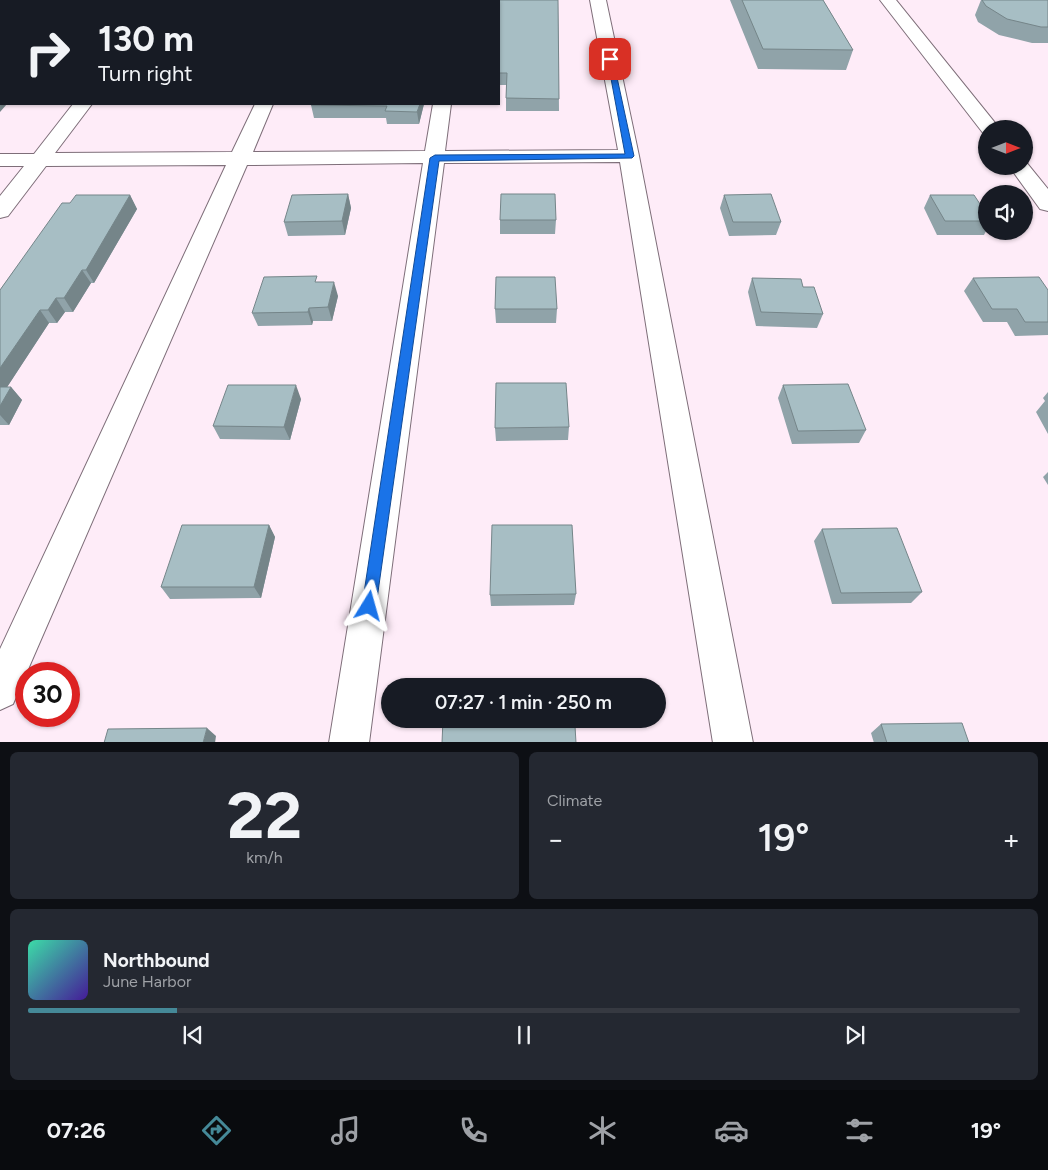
<!DOCTYPE html>
<html lang="en">
<head>
<meta charset="utf-8">
<style>
  :root { --surface:#171b24; --page:#242831; --text:#f1f3f6; --muted:#9ea1a6; --line:#363941; --accent:#458998 }
  body { margin:0; font-family:Figtree,sans-serif; background:var(--page); color:var(--text); height:100vh; display:flex; flex-direction:column; font-size:19px; white-space:nowrap }
  * { box-sizing:border-box; margin:0 }
  p { font-size:16px; color:var(--muted) }
  .icon { flex:none; width:28px; height:28px; fill:none; stroke:currentColor; stroke-width:2; stroke-linecap:round; stroke-linejoin:round }
  .map { position:relative; height:742px; overflow:hidden }
  .details { display:flex; flex-direction:column; gap:10px; padding:10px; background:#0d0f14; flex:1 }
  .details>* { flex:none }
  .hud { position:absolute; left:0px; top:0px; width:500px; height:105px; box-shadow:0 1px 4px #0004; background:#171b24; color:var(--text); overflow:hidden }
  .needle { width:32px; rotate:90deg }
  .tools { position:absolute; left:978px; top:120px; display:grid; gap:10px }
  .tools a { display:grid; place-items:center; width:55px; height:55px; border-radius:50%; background:var(--surface); box-shadow:0 1px 4px #0004; font-size:25px }
  .speed { position:absolute; left:15px; top:662px; display:flex; gap:10px; font-size:25px; font-weight:700; text-align:center }
  .speed>* { display:grid; place-content:center; width:65px; height:65px; border-radius:50%; background:var(--surface); box-shadow:0 1px 4px #0004; line-height:1 }
  .speed .limit { border:8px solid #d22; background:#fff; color:#111 }
  .pin { position:absolute; display:grid; place-items:center; width:42px; height:42px; color:#fff; margin:-21px; border-radius:10px; box-shadow:0 2px 8px #0006 }
  .me { position:absolute; width:55px; margin:-28px; rotate:8deg; stroke-linejoin:round; filter:drop-shadow(0 0 4px #0008) }
  .turn { display:flex; align-items:center; gap:18px; height:105px; padding:0 15px; font-size:22px }
  .turn .icon { width:65px; height:65px; stroke-width:2.5 }
  .turn b { display:block; font-size:35px; line-height:42px }
  .big { font-size:38px; font-weight:600; line-height:1.1 }
  .details .card { flex:1; display:flex; flex-direction:column; justify-content:center; gap:8px; min-width:0; padding:0 18px; border-radius:8px; background:var(--page) }
  .details .dial { align-items:center; gap:0 }
  .dial b { font-size:65px; line-height:1 }
  .song { display:flex; align-items:center; gap:15px }
  .cover { width:60px; height:60px; border-radius:8px; background:linear-gradient(135deg,hsl(160 70% 55%),hsl(260 70% 35%)) }
  .played { height:5px; border-radius:2px; background:linear-gradient(90deg,var(--accent) 15%,var(--line) 15%) }
  .keys { display:flex; justify-content:space-around; direction:ltr }
  .heat { display:flex; justify-content:space-between; align-items:center; font-size:28px; direction:ltr }
  .details .tiles { flex:1; display:grid; gap:10px; grid-template-columns:1fr 1fr }
  .card:last-child { grid-column:span 2 }
  .trip { position:absolute; left:381px; top:678px; width:285px; height:50px; border-radius:25px; background:var(--surface); box-shadow:0 1px 4px #0004; font-weight:600; line-height:50px; text-align:center }
  .tabs { display:flex; height:80px; justify-content:space-around; align-items:center; background:#090b0e; color:var(--muted) }
  .tabs .icon { width:35px; height:35px }
  .tabs .on { color:var(--accent) }
  .tabs b { font-size:22px; color:var(--text) }
  .map>svg:first-child { display:block }
  .lines { fill:none; stroke-linecap:round; stroke-linejoin:round }
  .minor-casing { stroke:#7e6e79; stroke-width:2 }
  .minor { fill:#fff; fill-rule:evenodd }
  .wall { fill:#90a3a9 }
  .shaded-wall { fill:#758589 }
  .building { fill:#a7bec4; stroke:#758589 }
  .route { fill:#1a73e8; stroke:#114b97 }
</style>
</head>
<body>
<div class="map">
<svg width="1048" height="743" viewBox="0 0 1048 743">
  <rect width="100%" height="100%" fill="#feecf8"/>
  <g class="lines">
    <!-- minor casing -->
    <g class="minor-casing">
      <path id="minor" d="M300,0H316V1H300Z
        M590,0H606L639,156L753,743H713L620,162L444,163L369,743H329L423,163L247,165L13,704L0,710V649L226,165L46,166L8,216L0,218V196L24,166H0V154H34L73,104H92L55,153L232,152L255,104H273L253,152L425,151L433,104H451L445,151L618,150Z
        M880,0H896L1000,129H986V134L983,133Z
        M1024,161L1026,162L1048,189V211L1040,209L1009,166H1024Z"/>
    </g>
    <!-- minor -->
    <use href="#minor" class="minor"/>
  </g>
  <!-- wall -->
  <path class="wall" d="M19,0H104L103,1H19Z
    M182,0H262L261,1H182Z
    M558,0L559,111H506V85H499V1Z
    M730,0H823L853,50L846,70L758,69Z
    M981,0H1048V43H1032L999,35L978,22L975,15Z
    M312,104H424L419,124H387L386,118H314L311,105Z
    M348,194L351,208L345,235L288,236L284,222Z
    M130,195L137,209L94,283H91L73,312H65L57,323H49L7,387H11L22,400L9,425H0V290L15,269L70,203Z
    M724,195L781,222L776,235L729,236L720,208Z
    M930,195L986,213V231L984,235H937L924,208Z
    M500,220H556L555,234H500Z
    M752,278L803,287L823,314L817,328L756,326L748,292Z
    M973,278L1048,290V335L1015,336L1007,322H983L964,291Z
    M319,282L338,296L332,321H313L312,325L258,326L252,313Z
    M495,309H557L556,323H496Z
    M783,385L866,430L859,443L792,444L778,398Z
    M1048,392V434L1036,412L1045,401L1043,398Z
    M301,399L290,440L220,439L213,426Z
    M569,427L568,440L496,441L495,428Z
    M1048,472V485L1043,477Z
    M269,525L275,537L261,598L170,599L161,587Z
    M822,529L922,592L911,603L832,604L814,541Z
    M576,594L574,605L491,606L490,595Z
    M881,724L969,743H874L871,733Z"/>
  <!-- shaded-wall -->
  <path class="shaded-wall" d="M90,0H104L103,1H89Z
    M253,0H262L261,1H252Z
    M1,90V104H7L0,112V91Z
    M420,104H424L419,124L417,112Z
    M348,194L351,208L345,235L342,221Z
    M130,195L137,209L94,283L86,270Z
    M82,270L91,283L73,312L64,298Z
    M334,282L338,296L332,321L328,307Z
    M56,298L65,312L57,323L48,310Z
    M309,308L313,321L312,325L308,312Z
    M40,310L49,323L0,398V368Z
    M296,385L301,399L290,440L284,427Z
    M11,387L22,400L9,425L0,415V406Z
    M269,525L275,537L261,598L254,587Z
    M489,719H490V739L488,727Z
    M207,728L216,736L215,743H203Z"/>
  <!-- building -->
  <path class="building" d="M42,0H90L89,1H41Z
    M201,0H253L252,1H200Z
    M351,0H558L559,99L506,98L507,73H499V1H351Z
    M742,0H823L853,50L763,49Z
    M982,0H1048V27H1041L1007,19L986,6Z
    M1,53V90L0,91V55Z
    M312,104H420L417,112L385,111L387,106L311,105Z
    M348,194L342,221L284,222L292,195Z
    M501,194H555L556,220H500Z
    M771,194L781,222H733L724,195Z
    M76,195H130L86,270H82L64,298H56L48,310H40L0,368V290L15,269L62,203H70Z
    M930,195H974L986,213V221H945Z
    M317,276L315,282H334L328,307L309,308L308,312L252,313L264,277Z
    M496,277H555L557,309H495Z
    M1039,277L1048,290V322H1025L1017,309H992L973,278Z
    M752,278L801,279L803,287H814L823,314L761,312Z
    M496,383H566L569,427L495,428Z
    M848,384L866,430L798,431L783,385Z
    M228,385H296L284,427L213,426Z
    M0,387H11L0,406Z
    M182,525H269L254,587H161Z
    M492,525H572L576,594L490,595Z
    M897,528L922,592L841,593L822,529Z
    M443,719H489L488,727L575,726L576,743H442Z
    M962,723L969,743H887L881,724Z
    M207,728L203,743H104L108,729Z"/>
  <!-- route -->
  <path class="route" d="M607,57L613,59L634,156L632,158L439,161L376,606L374,611L369,613L364,611L362,606L430,158L435,155L625,154Z"/>
</svg>
<div class="tools">
<a><svg class="needle" viewBox="-14 -14 28 28"><path d="M0-13l5 13h-10z" fill="#e53935"/><path d="M0 13l5-13h-10z" fill="#9ea1a6"/></svg></a>
<a><svg class="icon" aria-label="sound" viewBox="0 0 24 24"><path d="M4 9h4l5-4v14l-5-4H4zM17 9q2 3 0 6"/></svg></a>
</div>
<div class="speed"><div class="limit">30</div></div>
<div class="pin" style="left:610px;top:59px;background:#d93025"><svg class="icon" aria-label="arrive" viewBox="0 0 24 24"><path d="M6 21V4h12l-3 4 3 4H6"/></svg></div>
<svg class="me" style="left:369px;top:606px" viewBox="-20 -20 40 40"><path d="M0-17L14 15 0 8-14 15z" fill="#1a73e8" stroke="#fff" stroke-width="4"/></svg>
<div class="trip">07:27 · 1 min · 250 m</div>
<div class="hud">
<div class="turn"><svg class="icon" aria-label="right" viewBox="0 0 24 24"><path d="M7 20v-9h11M14 6l5 5-5 5"/></svg><div><b>130 m</b>Turn right</div></div>
</div>
</div>
<section class="details">
<div class="tiles">
<div class="card dial"><b>22</b><p>km/h</p></div>
<div class="card"><p>Climate</p>
<div class="heat"><a>−</a><b class="big">19°</b><a>+</a></div>
</div>
<div class="card">
<div class="song"><i class="cover"></i><div><b>Northbound</b><p>June Harbor</p></div></div>
<div class="played"></div>
<div class="keys"><svg class="icon" aria-label="previous" viewBox="0 0 24 24"><path d="M18 5L8 12l10 7zM5 5v14"/></svg><svg class="icon" aria-label="pause" viewBox="0 0 24 24"><path d="M8 5v14M16 5v14"/></svg><svg class="icon" aria-label="next" viewBox="0 0 24 24"><path d="M6 5l10 7-10 7zM19 5v14"/></svg></div>
</div>
</div>
</section>
<nav class="tabs">
<b>07:26</b>
<svg class="icon on" aria-label="directions" viewBox="0 0 24 24"><path d="M12 3l9 9-9 9-9-9zM9 14v-3h6M13 9l2 2-2 2"/></svg>
<svg class="icon" aria-label="music" viewBox="0 0 24 24"><path d="M9 18V5l10-2v13"/><circle cx="6" cy="18" r="3"/><circle cx="16" cy="16" r="3"/></svg>
<svg class="icon" aria-label="phone" viewBox="0 0 24 24"><path d="M5 4h4l2 5-3 2q2 4 5 5l2-3 5 2v4C11 20 4 13 5 4z"/></svg>
<svg class="icon" aria-label="climate" viewBox="0 0 24 24"><path d="M12 3v18M4 7l16 10M4 17L20 7"/></svg>
<svg class="icon" aria-label="car" viewBox="0 0 24 24"><path d="M5 17H2v-5l4-1 3-4h7l3 4 3 1v5h-3M9 17h6M6 11h13"/><circle cx="7" cy="17" r="2"/><circle cx="17" cy="17" r="2"/></svg>
<svg class="icon" aria-label="filters" viewBox="0 0 24 24"><path d="M4 7h16M4 17h16"/><circle cx="9" cy="7" r="2"/><circle cx="15" cy="17" r="2"/></svg>
<b>19°</b>
</nav>
</body>
</html>
